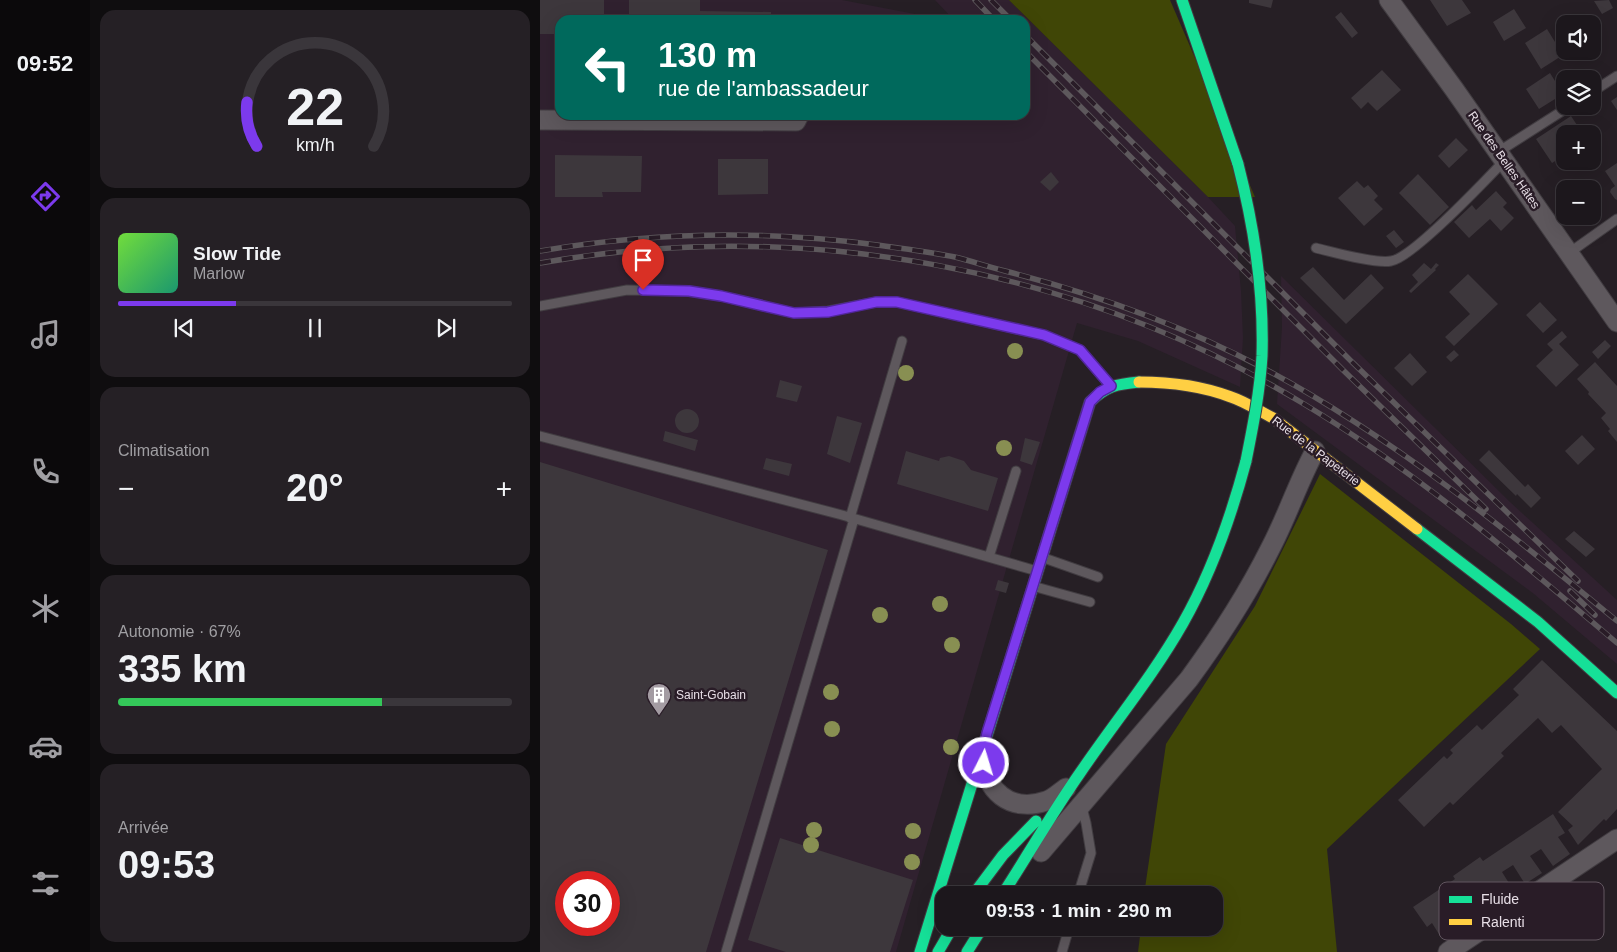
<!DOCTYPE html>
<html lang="fr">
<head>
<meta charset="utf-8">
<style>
  :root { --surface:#1c171c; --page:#252025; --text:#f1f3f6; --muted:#a09fa3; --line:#3a363b; --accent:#7c3aed }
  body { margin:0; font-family:Helvetica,sans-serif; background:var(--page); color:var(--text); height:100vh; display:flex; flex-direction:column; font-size:19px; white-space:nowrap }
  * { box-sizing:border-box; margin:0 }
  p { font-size:16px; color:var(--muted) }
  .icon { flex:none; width:28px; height:28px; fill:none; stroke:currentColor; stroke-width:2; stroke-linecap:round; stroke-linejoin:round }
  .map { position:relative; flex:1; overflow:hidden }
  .details { display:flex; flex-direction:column; gap:10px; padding:10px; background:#0f0d0f; width:450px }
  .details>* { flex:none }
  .guide { position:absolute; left:15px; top:15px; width:475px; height:105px; border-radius:15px; box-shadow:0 5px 20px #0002,0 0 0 1px var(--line); background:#00695c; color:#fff; overflow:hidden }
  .controls { position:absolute; left:1016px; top:15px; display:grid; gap:10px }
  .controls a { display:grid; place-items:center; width:45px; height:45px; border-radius:10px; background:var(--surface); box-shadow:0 5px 20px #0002,0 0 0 1px var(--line); font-size:25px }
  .speed { position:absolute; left:15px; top:871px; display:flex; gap:10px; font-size:25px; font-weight:700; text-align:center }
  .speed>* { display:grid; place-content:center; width:65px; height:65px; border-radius:50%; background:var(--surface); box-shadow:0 5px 20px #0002,0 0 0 1px var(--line); line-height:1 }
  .speed .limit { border:8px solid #d22; background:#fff; color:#111 }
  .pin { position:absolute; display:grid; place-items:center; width:42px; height:42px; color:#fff; margin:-51px -21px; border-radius:50% 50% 50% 0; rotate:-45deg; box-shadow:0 0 5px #0007 }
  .pin .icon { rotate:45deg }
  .me { position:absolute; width:55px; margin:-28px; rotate:5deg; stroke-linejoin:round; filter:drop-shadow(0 0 4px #0008) }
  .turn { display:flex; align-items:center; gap:18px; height:105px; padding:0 20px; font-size:22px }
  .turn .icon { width:65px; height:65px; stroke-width:2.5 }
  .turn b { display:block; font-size:35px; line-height:42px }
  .big { font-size:38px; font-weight:800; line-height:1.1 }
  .details .card { flex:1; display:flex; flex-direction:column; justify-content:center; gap:8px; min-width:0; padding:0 18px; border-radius:15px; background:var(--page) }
  .details .dial { align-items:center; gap:0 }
  .dial svg { height:130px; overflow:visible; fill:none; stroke:var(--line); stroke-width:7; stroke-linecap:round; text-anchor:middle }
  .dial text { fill:var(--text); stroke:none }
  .song { display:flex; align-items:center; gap:15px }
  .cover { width:60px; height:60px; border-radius:8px; background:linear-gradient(135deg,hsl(100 70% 55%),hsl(160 70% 35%)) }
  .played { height:5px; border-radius:2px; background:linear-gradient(90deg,var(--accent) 30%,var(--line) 30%) }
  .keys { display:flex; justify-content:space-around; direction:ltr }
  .heat { display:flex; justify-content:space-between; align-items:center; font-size:28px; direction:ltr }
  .charge { height:8px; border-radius:4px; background:linear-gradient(90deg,#34c759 67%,var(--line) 0) }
  .trip { position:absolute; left:395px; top:886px; width:288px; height:50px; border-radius:15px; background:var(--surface); box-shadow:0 5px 20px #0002,0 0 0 1px var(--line); font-weight:800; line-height:50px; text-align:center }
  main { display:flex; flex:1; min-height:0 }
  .menu { display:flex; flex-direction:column; width:90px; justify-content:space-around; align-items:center; background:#0b090b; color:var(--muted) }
  .menu .icon { width:35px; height:35px }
  .menu .on { color:var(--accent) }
  .menu b { font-size:22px; color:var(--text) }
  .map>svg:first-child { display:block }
  .built { fill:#30212f; fill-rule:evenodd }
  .forest { fill:#404606 }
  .building { fill:#3d373c; fill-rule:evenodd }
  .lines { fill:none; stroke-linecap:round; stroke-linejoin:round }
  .lane-casing { stroke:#413c41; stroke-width:11 }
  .street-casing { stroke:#413c41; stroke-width:21 }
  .fast-casing { stroke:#413c41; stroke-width:13 }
  .slow-casing { stroke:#413c41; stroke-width:13 }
  .lane { stroke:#5e585d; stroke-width:9 }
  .street { stroke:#5e585d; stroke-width:19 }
  .fast { stroke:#16e098; stroke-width:11 }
  .slow { stroke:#ffcf43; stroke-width:11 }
  .rail-casing { stroke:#5d585c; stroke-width:5.5 }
  .rail { stroke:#291c27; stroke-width:4; stroke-dasharray:11; stroke-linecap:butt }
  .fast-bridge-casing { stroke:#413c41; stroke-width:13; stroke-linecap:butt }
  .fast-bridge { stroke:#16e098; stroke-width:11 }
  .tree { fill:#888f52 }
  .route-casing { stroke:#51269a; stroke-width:12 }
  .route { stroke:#7c3aed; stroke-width:9 }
  .labels { text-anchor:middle; stroke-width:5; stroke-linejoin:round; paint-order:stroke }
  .street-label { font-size:12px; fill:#e7dee6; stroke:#291c27 }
  .poi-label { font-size:12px; fill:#e7dee6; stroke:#291c27; text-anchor:start }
  .key { fill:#291c27; stroke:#625660; stroke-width:1 }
  .key-label { font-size:14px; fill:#e7dee6 }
</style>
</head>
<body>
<main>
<nav class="menu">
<b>09:52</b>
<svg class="icon on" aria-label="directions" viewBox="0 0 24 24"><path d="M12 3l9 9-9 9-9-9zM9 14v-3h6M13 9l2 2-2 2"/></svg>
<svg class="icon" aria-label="music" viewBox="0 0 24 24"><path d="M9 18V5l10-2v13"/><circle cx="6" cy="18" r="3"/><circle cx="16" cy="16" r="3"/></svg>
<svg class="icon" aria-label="phone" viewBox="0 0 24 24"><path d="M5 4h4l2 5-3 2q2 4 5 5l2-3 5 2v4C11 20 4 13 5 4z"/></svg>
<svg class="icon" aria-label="climate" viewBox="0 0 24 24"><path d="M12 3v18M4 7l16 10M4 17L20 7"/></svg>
<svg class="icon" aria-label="car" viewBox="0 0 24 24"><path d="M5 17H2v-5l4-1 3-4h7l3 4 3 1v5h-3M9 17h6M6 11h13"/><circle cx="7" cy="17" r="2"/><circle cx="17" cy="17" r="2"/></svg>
<svg class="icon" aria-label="filters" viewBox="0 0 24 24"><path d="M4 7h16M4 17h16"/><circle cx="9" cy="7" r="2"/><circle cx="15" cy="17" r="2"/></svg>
</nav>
<section class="details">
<div class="card dial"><svg viewBox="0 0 100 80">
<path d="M14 69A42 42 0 1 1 86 69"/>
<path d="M14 69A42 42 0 0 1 8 42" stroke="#7c3aed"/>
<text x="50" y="56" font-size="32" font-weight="700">22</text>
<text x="50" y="72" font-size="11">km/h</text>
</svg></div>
<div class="card">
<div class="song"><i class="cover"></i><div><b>Slow Tide</b><p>Marlow</p></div></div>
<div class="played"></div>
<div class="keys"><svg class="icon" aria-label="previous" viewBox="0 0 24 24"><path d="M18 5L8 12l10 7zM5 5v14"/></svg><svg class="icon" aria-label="pause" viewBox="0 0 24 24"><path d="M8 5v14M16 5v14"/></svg><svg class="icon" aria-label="next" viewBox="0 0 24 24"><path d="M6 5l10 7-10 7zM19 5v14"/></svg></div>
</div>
<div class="card"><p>Climatisation</p>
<div class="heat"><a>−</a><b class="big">20°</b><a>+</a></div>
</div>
<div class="card"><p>Autonomie · 67%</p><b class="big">335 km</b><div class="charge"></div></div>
<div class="card"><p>Arrivée</p><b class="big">09:53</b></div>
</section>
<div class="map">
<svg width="1077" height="952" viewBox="0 0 1077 952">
  <rect width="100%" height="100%" fill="#261f25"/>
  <!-- built -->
  <path class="built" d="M0,0H302L406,20H20V115H485V20H414L395,0H469L668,197L695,226L701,291L703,338L700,387L598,341L537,323L356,952H0ZM26,882H69V925H26Z
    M741,276L970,502L1077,600V664L994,594L737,404L742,327Z"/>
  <!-- forest -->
  <path class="forest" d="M469,0H630L715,197H668Z
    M780,474L971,624L1000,649L787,849L797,952H598L601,928H674V895H604L626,744L715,606Z"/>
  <!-- building -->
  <path class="building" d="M0,0H64V20H20V34H0Z
    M89,0H160V11L231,12V20H89Z
    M709,0H733L731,8L709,3Z
    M890,0H922L931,13L907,26Z
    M1069,0L1073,8L1062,14L1054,1Z
    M974,9L986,28L964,41L953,22Z
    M801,12L818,33L812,38L795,17Z
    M1007,29L1023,55L1001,69L985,43Z
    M842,70L861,90L837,111L828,102L821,109L811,98Z
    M1010,73L1023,94L999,109L986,89Z
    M1077,97V110L1071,101Z
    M1031,116L1043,134H1025V155L1012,163L996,139Z
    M916,138L928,150L909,168L898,156Z
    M15,155L102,156L101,192H62L63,197H15Z
    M178,159H228V194L178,195Z
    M1077,163V200L1075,199L1070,192L1071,189L1075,186L1065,171Z
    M511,172L519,182L510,191L500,182Z
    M878,174L909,207L890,225L859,193Z
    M817,181L824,188L828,185L838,196L834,200L843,209L824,226L798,198Z
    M956,191L967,203L963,207L974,218L961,231L950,219L929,238L914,222L932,205L936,210Z
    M854,230L864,242L856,248L846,236Z
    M884,263L891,269L896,263L899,265L895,269L896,270L871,293L869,291L878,282L872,275Z
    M773,267L804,300L831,274L844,288L806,324L760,278Z
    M928,274L958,304L914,346L905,337L930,314L909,292Z
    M1000,302L1017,320L1003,333L986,315Z
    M1022,331L1027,337L1019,344L1039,365L1016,387L996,366L1013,350L1007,344Z
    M1065,340L1071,346L1058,359L1052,352Z
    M914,350L919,355L911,362L906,357Z
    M870,353L887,372L872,386L854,368Z
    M1055,362L1077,386V442L1068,431L1070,429L1061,418L1066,413L1048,394L1049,392L1037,379Z
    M240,380L262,386L257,402L236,397Z
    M135 421a12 12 0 1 1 24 0a12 12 0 1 1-24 0Z
    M297,416L322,423L310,463L287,454Z
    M125,431L158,440L155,451L123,441Z
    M1042,435L1055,449L1038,465L1025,451Z
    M485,438L500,442L492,465L480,461Z
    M949,450L985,487L988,484L1001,498L991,508L977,494L976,496L939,460Z
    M366,451L399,461L400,458L409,456L424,461L431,470L458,478L448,511L357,484Z
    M226,458L252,464L249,476L223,469Z
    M0,462L288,550L166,952H0ZM26,882H69V925H26Z
    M1034,531L1055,549L1046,557L1025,539Z
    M458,580L469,583L466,593L455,590Z
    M1002,660L1077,731V809L1066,821L1064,819L1038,845L1028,830L1033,826L1018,812L1062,769L1021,725L1012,733L998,718L961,753L964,756L913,805L910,802L884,827L858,800L904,756L907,759L913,753L910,750L937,725L942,730L979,695L973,689Z
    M1013,814L1025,833L1018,837L1030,854L1013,866L1001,849L990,856L1002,873L985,884L973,865L962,872L972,888L955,899L945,883L935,890L947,909L930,920L919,904L908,912L919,928L902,939L892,923L887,927L873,907L915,879L913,876L940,857L943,861Z
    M240,838L373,880L350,952H246L208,940Z"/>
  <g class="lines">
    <!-- lane casing -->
    <g class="lane-casing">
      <path id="lane" d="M1052,92L1077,76
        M958,152L1030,106
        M776,248C793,252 835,264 851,261C872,258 945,181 964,161
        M1029,253L1077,219
        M0,306L87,290L149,291L181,296L254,313L288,311L336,302H357L503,335L540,350L569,384
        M0,436L302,515L497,571
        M310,518L362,341
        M449,557L476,471
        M504,558L558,577
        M496,587L550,602
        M538,895L551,853L546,823L541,804
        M186,952L314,519
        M522,952L529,928"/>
    </g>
    <!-- street casing -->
    <g class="street-casing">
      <path id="street" d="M849,0L914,89L1077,322
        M0,120L256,121L259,115
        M444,755C443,791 471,813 506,801C513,799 520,792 526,788
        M501,852L649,679C679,638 707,595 730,549C747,517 758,482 775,451
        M908,952L1077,839"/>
    </g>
    <!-- fast casing -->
    <g class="fast-casing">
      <path id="fast" d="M642,0L698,164
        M877,529L998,622L1077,693
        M433,895L463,855L496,821
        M462,895C488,855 512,813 540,773C574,723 613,676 643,623C672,572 691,517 706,461
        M380,952L550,402C566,386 577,384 599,382
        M398,952L412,928
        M427,952L442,928"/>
    </g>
    <!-- slow casing -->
    <g class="slow-casing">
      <path id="slow" d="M599,382C630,382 662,386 691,397C706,402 719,411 733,418L877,529"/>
    </g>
    <!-- lane -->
    <use href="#lane" class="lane"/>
    <!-- street -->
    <use href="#street" class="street"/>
    <!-- fast -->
    <use href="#fast" class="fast"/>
    <!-- slow -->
    <use href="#slow" class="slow"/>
    <!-- rail casing -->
    <g class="rail-casing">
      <path id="rail" d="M435,0L454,20
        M451,0L471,20
        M485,35L811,361L1038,581
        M485,51L803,370L946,509
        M0,251C112,232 225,230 337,245C364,249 392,252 419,258C434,262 449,267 465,271C555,294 642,325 725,369C851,436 968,531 1077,621
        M0,263C261,217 538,267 764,404C877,472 977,558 1077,643
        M1030,591L1055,615"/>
    </g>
    <!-- rail -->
    <use href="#rail" class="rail"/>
    <!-- fast-bridge casing -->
    <g class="fast-bridge-casing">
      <path id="fast-bridge" d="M698,164C714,226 724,291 722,356C720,391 713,426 706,461"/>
    </g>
    <!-- fast-bridge -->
    <use href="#fast-bridge" class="fast-bridge"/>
  </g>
  <!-- trees -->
  <g class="tree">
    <circle cx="475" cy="351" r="8"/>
    <circle cx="366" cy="373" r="8"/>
    <circle cx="464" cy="448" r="8"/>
    <circle cx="400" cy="604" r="8"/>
    <circle cx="340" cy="615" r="8"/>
    <circle cx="412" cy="645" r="8"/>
    <circle cx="291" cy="692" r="8"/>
    <circle cx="292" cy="729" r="8"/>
    <circle cx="411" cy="747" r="8"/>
    <circle cx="274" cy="830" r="8"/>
    <circle cx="373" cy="831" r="8"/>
    <circle cx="271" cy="845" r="8"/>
    <circle cx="372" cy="862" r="8"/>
  </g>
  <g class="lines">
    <!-- route casing -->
    <g class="route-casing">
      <path id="route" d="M103,290L149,291L181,296L254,313L288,312L336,302H357L504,335L540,350L571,386L560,392L550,402L447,733L444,746V763"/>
    </g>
    <!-- route -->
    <use href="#route" class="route"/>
  </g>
  <!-- icons -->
  <defs>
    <g id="building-pin" transform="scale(1.25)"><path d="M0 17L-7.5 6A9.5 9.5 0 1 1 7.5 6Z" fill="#a39ba2" stroke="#291c27"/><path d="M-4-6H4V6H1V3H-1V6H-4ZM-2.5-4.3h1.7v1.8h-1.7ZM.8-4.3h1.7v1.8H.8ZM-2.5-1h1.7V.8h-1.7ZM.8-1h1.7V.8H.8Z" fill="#fff"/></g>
  </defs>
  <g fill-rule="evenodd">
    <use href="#building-pin" x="119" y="695"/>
  </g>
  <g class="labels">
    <!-- street labels -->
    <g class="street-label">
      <text transform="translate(964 160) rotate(55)" y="4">Rue des Belles Hâtes</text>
      <text transform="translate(776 451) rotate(37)" y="4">Rue de la Papeterie</text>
    </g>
    <!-- poi labels -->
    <g class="poi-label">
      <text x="136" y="699">Saint-Gobain</text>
    </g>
  </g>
  <!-- legend -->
  <rect x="899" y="882" width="165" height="58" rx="8" class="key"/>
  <rect x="909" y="896" width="23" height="7" fill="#16e098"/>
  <rect x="909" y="919" width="23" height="6" fill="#ffcf43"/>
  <g class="key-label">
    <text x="941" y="904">Fluide</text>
    <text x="941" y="927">Ralenti</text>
  </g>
</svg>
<div class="controls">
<a><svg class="icon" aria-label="sound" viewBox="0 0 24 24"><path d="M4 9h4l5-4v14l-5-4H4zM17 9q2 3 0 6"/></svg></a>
<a><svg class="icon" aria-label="layers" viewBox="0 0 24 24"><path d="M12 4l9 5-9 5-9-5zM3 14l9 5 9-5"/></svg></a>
<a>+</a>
<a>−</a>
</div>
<div class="speed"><div class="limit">30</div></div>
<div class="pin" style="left:103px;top:290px;background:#d93025"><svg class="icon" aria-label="arrive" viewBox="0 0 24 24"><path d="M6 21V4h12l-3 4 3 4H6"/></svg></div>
<svg class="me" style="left:444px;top:763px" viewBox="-20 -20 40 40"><circle r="17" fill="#7c3aed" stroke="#fff" stroke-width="3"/><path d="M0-11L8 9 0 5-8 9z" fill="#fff"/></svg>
<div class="trip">09:53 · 1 min · 290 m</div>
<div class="guide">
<div class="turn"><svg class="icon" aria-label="left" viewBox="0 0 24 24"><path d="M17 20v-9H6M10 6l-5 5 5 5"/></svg><div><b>130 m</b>rue de l'ambassadeur</div></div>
</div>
</div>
</main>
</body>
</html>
